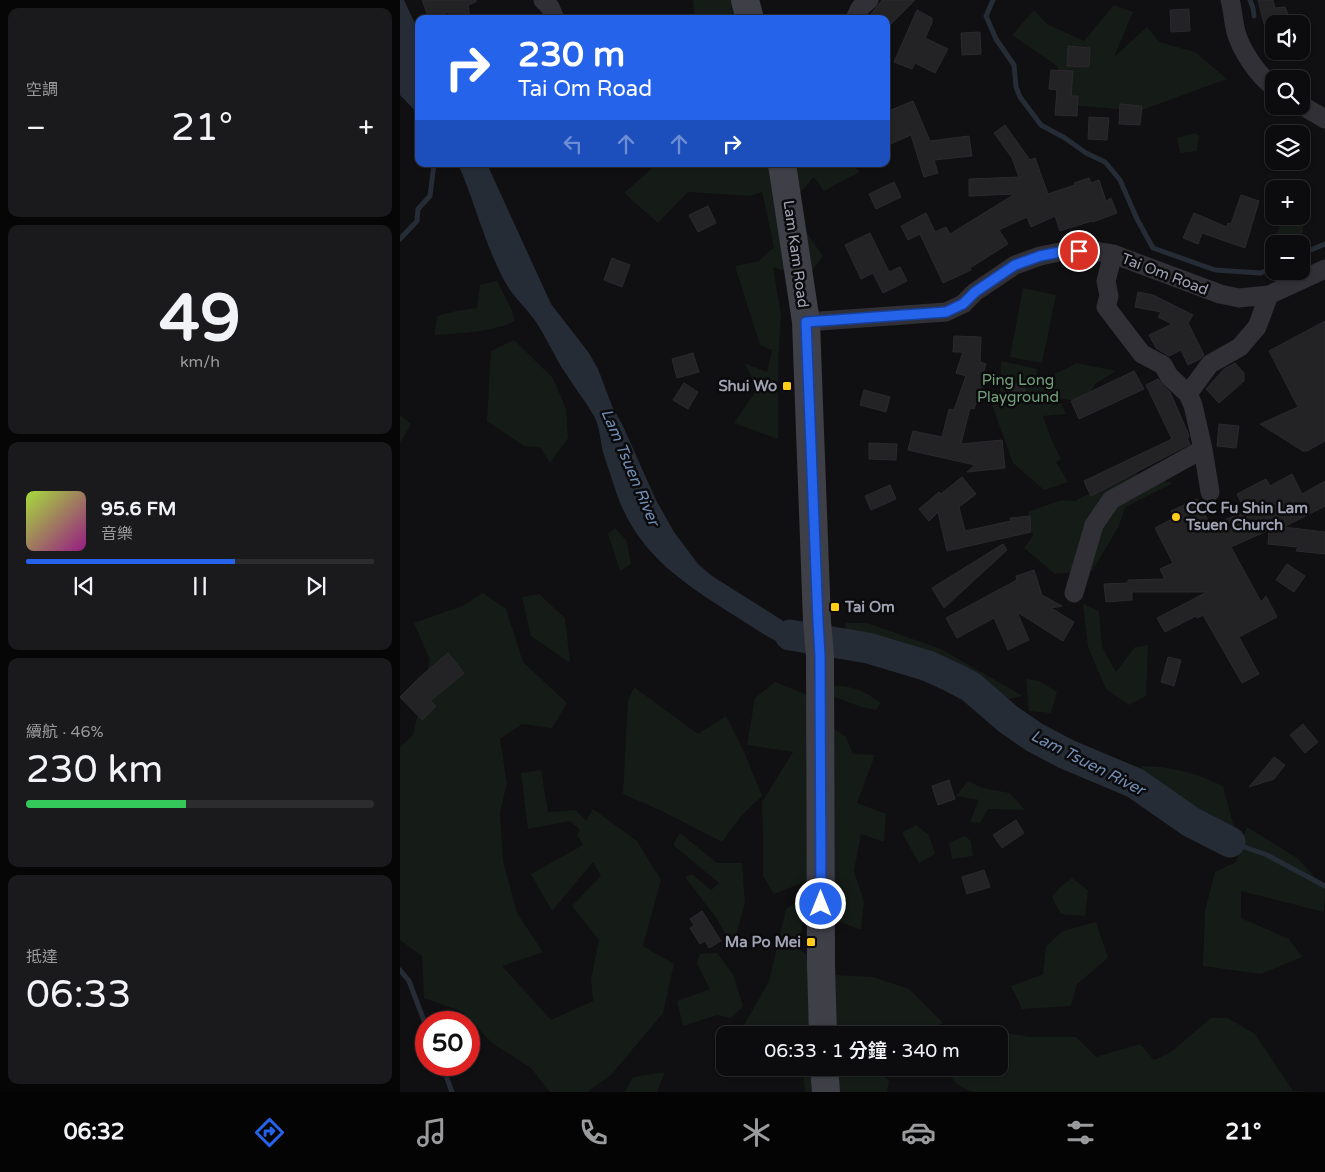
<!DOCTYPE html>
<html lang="zh-TW">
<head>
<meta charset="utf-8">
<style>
  :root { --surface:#0c0b0d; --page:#1a191b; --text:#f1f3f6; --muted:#9a9b9d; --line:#2c2b2e; --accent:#2563eb }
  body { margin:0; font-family:"Varela Round","Noto Sans TC",sans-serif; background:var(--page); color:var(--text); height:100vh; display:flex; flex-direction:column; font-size:19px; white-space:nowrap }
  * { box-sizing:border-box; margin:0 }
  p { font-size:16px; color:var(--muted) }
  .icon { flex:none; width:28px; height:28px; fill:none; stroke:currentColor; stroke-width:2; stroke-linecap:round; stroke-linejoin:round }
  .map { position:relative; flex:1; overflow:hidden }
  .panel { display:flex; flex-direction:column; gap:8px; padding:8px; background:#070607; width:400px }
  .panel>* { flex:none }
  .top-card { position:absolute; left:15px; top:15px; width:475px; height:152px; border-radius:10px; box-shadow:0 1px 4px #0004,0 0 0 1px var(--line); background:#2563eb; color:#fff; overflow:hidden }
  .buttons { position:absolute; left:865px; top:15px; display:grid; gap:10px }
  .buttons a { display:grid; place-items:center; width:45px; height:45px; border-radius:10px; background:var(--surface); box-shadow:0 1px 4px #0004,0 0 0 1px var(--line); font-size:25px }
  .speed { position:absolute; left:15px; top:1011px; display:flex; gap:10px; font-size:25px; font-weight:700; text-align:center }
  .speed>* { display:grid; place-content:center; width:65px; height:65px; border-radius:50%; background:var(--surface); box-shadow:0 1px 4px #0004,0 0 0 1px var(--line); line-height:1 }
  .speed .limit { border:8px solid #d22; background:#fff; color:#111 }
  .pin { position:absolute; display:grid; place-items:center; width:42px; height:42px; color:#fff; margin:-21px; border:2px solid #fff; border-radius:50%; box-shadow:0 1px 5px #0007 }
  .me { position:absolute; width:55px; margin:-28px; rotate:0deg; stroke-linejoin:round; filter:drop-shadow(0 0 4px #0008) }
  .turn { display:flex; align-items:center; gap:18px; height:105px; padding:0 20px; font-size:22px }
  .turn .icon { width:65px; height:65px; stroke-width:2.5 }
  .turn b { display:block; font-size:35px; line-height:42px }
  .lanes { display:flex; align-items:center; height:48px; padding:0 20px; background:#0003; justify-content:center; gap:25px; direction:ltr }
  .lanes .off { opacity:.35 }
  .big { font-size:38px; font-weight:600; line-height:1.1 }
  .panel .widget { flex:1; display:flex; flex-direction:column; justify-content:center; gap:8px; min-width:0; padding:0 18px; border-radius:10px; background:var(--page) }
  .panel .dial { align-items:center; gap:0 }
  .dial b { font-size:65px; line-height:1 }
  .song { display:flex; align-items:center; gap:15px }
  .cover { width:60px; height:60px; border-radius:8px; background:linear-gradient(135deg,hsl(80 70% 55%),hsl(310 70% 35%)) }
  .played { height:5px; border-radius:2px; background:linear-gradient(90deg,var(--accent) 60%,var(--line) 60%) }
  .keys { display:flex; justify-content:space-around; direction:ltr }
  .heat { display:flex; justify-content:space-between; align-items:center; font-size:28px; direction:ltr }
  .charge { height:8px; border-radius:4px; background:linear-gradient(90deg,#34c759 46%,var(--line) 0) }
  .trip { position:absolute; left:316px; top:1026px; width:292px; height:50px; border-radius:10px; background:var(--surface); box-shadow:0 1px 4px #0004,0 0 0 1px var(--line); font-weight:600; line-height:50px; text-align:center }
  .menu { display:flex; height:80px; justify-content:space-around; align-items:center; background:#050405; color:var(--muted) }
  .menu .icon { width:35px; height:35px }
  .menu .active { color:var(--accent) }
  .menu b { font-size:22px; color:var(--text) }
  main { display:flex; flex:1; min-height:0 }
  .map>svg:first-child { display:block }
  .green { fill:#151c17 }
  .water { fill:#252c36 }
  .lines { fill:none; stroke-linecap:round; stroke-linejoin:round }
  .stream { stroke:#252c36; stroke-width:5 }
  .river { stroke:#252c36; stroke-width:31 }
  .building { fill:#232225; stroke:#2a292d }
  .street { stroke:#303036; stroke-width:19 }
  .secondary { stroke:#3e3f47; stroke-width:28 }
  .route-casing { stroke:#184099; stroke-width:12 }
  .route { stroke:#2563eb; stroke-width:9 }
  .poi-dot { fill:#ffcd19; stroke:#0b0a0c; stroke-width:2 }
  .labels { text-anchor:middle; stroke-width:5; stroke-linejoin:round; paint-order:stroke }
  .street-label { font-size:15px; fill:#9fa3b4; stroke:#0b0a0c }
  .park-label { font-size:15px; fill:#73a17c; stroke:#0b0a0c }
  .poi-label { font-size:15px; font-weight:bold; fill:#9fa3b4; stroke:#0b0a0c; text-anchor:end }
  .water-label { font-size:16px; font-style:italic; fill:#718db3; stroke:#0b0a0c }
</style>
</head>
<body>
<main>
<section class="panel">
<div class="widget"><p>空調</p>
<div class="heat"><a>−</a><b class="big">21°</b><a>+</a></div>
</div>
<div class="widget dial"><b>49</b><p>km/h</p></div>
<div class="widget">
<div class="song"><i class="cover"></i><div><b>95.6 FM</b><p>音樂</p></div></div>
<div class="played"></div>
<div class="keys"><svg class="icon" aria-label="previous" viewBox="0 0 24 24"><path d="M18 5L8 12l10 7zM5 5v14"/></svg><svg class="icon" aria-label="pause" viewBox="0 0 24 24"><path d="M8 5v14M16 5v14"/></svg><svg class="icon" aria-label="next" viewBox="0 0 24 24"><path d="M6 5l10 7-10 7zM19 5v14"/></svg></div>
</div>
<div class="widget"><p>續航 · 46%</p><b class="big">230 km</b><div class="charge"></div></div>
<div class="widget"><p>抵達</p><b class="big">06:33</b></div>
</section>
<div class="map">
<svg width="925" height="1092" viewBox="0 0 925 1092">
  <rect width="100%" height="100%" fill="#100f11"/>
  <!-- green -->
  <path class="green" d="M293,0H353L355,19H295Z
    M714,5L733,12L714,57L747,27L759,42L795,52L827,79L739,111L671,105L657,66L612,35L634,10L647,24L684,41Z
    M794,133L799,135L797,151L780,153L777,138Z
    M257,164H420L454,166L460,172L424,191L414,177L398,195V220L423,256L410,274H393L373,267L381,315L378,363V439L334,423L358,388L344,363L367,372L372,350L360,345L335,266L359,261L374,247L362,192L349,196L288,192L258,223L224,193Z
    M887,216H896L904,222L902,239L888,243L874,236Z
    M97,281L112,311L115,321C90,333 61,333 34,335L37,316L56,311L77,308L80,285Z
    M623,288L656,295L642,363L610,357Z
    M114,340L153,378L166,409L168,438L150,463L140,447L124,446L87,421L91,351Z
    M601,361L637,369L636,383L677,363L716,371L695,384L684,402L658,398L666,414L643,416L650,436L661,459L656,462L668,482L644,490L613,463L592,405L602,400L600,391Z
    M0,415L11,424L0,443Z
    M731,472L773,483L725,507L719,526L692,571L655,574L624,548L633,536L628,512L661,500L675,501Z
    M215,528L227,541L231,564L220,571L208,534Z
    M83,593L106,609L123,662L167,703L152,728L122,724L100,739L107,783L100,813L103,861L117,913L143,952L102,966L151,1020L193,1001L191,979L199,940L172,906L201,876L193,862L152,911L131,874L183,845L177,835L180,830L170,821L128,829L121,773L141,770L148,812L176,810L186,821L193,809L237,841L261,880L243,946L274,964L263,1013L211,1075L187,1092H150L131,1068L92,1043L63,1012L24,998L22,956L0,940V747L13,735L30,660L14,623L62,606Z
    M139,594L165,618L170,663L131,636L122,597Z
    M683,604L699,611L702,647L716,672L735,647L748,645L746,696L729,705L706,689L688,647Z
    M446,623H467L541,649L623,696L605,700L577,677L563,674L444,633Z
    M626,679L639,681L657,692L651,713L629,711Z
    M375,682L415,698L430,726L446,737L453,754L475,755L457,803L486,814L484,842L461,834L454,871L464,902L461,930L435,920L430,886L405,882L374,894L363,876V837L362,802L393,752L347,745L355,698Z
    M427,686C454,686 459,688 481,703L476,710L461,707L427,694Z
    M234,687L298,734L326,716L345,754L362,796L341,816L322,842L262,811L223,794L228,700Z
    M742,766C775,767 792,772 823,786L835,831L806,815L764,797L738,777Z
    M568,781L582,788L610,793L625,810L588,809L580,823L570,822L579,800L556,796Z
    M516,825L529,835L535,854L519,863L502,833Z
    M847,827L897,858L925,888L924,912L841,891V918L889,939L902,957L861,974L803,966L805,911L815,872L836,862Z
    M280,833L317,863H342L345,903L333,947L317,919L285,877L292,874L311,890L319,883L273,845Z
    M565,836L571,841L573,856L552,859L549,843Z
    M672,878L688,890L685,916L661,914L652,897L660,887Z
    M404,897L400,950L435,975L473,977L509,989L543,1023L523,1035H338L369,982L386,909Z
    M696,922L708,958L677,984L671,1006L622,1009L611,986L643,974L646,946L663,931Z
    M317,953L333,974L343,1006L331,1018L317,1015L283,1026L277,1001L310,989L297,963L300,954Z
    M811,1018H828L855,1034L893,1091L916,1092H573C561,1089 550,1079 547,1068H600V1035H549L557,1028L584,1029L630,1037H676L696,1057L740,1044L754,1060L771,1052Z
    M403,1068H475L489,1081L487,1092H405Z
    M265,1072L257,1092H225L233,1077Z"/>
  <!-- water -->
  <path class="water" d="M0,0H4L19,32V115L0,95Z
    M58,164H87L151,304L189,353L198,369L212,406L222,424L256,500L274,532L298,564L312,576L396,629L405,637L404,642L401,646C382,649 356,629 340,619C286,585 238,556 216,492C212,479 207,465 203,452C200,440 200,427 194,416C184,399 172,384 162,368C153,353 146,337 136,322C126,307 112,296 104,280C84,243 75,202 58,164Z"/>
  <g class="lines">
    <!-- stream -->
    <path class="stream" d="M593,0L586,16L596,39L614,65L616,87L620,97L641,125L665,138L686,153L705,162L720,180L737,219L753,248L815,270L861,273L874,267
      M850,0L853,8L854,16
      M0,239L17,221L18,209L30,196L34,164
      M901,254L925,244
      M830,842L867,855L925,886
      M0,970L9,981L26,1026
      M42,1065L52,1092"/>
    <!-- river -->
    <path class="river" d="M390,635L468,648L528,666L554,678L571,687L608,719L634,737L666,754L735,783L791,822L830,842"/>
  </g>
  <!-- building -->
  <path class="building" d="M22,0H76V2L68,5L70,19H51L49,12L29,19Z
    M482,0H515L486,29V19H467Z
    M858,0H873L875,8L885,7L892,24H864Z
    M789,9L790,31L771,32L770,10Z
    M517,10L532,18V23L525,38L548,49L535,73L515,63L512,69L494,62Z
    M580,32L581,54L562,55L561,33Z
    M668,46L690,48L689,67L667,66Z
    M651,70L673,71L671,96H678L677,116L655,115L657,90L649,89Z
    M513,101L530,141L569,136L572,156L534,160L538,173L524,177L511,135L486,146V112Z
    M720,104L742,106L740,125L719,124Z
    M689,117L709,118L707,140L688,139Z
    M605,125L630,160L635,158L648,194L675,185L674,183L689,178L691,183L699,180L706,201L711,198L717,213L693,222L692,221L660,231L655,216L631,227L627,217L599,230L608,244L570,268L571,270L543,283L520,234L508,240L501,226L526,213L535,232L546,227L550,234L615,194L569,196V179L619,177L612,158L594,133Z
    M494,182L501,197L476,209L469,194Z
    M841,195L859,201L845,248L802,233L798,244L783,238L794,213L827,227L828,223L831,224Z
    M308,206L316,223L298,232L289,215Z
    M470,233L489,272L500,267L507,281L483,293L473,273L461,279L445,245Z
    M212,258L230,265L222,287L204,280Z
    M738,292L753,295L793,315L788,323L804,355L800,359L788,365L781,350L769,356L756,348L749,335L772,324L758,317L761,312L735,307Z
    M925,321V441L907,451H903L860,424L898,407L869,351Z
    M554,336L581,337L580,362L586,364L580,384L583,385L574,409L570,408L561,444L602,440L605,468L567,472L575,465L508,450L513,431L542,437L549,409L554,410L566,376L556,373L563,352H553Z
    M293,353L299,372L277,378L272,359Z
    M835,363L844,373V381L819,403L806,389L824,369Z
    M734,371L744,389L679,419L671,401Z
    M758,379L770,392L788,433L789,437L787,438L790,444L691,496L684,481L772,439L746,385Z
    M284,383L298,392L288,409L273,400Z
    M619,383L625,387L624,402L611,394L612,386Z
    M464,390L490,397L486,412L460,405Z
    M819,424L839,426L836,448L817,446Z
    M469,443L497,444L496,460L469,459Z
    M892,474L902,494L925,481V506L884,527L925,532V554L896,551L898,547L868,544L869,530L831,547L861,602L866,596L877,617L839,637L859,674L842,683L803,615L797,618L796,616L765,632L757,618L807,592H732V600L706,602L704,584L728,583V580L765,579L760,569L773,563L755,528L774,518L771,511L797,499L811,526L845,511L837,494L866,479L870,486Z
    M562,477L576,494L559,507L565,531L611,521L610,518L630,516L631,532L547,551L538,512L529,521L519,509L539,492L541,494Z
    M490,485L496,499L471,510L465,496Z
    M603,544L607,550L544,608L532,588Z
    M887,564L905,576L894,592L876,580Z
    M634,570L642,595L662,606L651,608L674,622L663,641L617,612L629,640L608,650L594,618L557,638L546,618L617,580L616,576Z
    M48,653L64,673L30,701L36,706L22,720L0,697L19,678Z
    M768,657L781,660L774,686L761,682Z
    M903,724L918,742L905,753L890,735Z
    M874,757L885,765L874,779L849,787Z
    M549,780L555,799L538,805L532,786Z
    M616,820L624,833L602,848L593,835Z
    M584,870L590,887L567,894L562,877Z
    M302,911L321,941L309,948L305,941L300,944L290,928L294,925L290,919Z"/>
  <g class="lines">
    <!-- street -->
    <path class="street" d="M143,0L150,7L155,19
      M830,0C833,10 833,21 836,32C841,50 858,76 874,87
      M455,19L460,8L469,0
      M901,105L925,119
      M713,254L706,281L709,296L706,307L742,354L763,365L769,376L788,394L793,405L803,449L810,492
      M406,322L546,312L563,304L575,292L615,265L640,256L665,251H693L713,254L820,294L839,298L869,295L925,269
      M788,394L810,364L840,347L857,327L869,295
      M674,593L694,525L711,500L803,449"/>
    <!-- secondary -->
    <path class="secondary" d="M345,0L350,19
      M382,164L406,322L417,621L420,656L421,965L423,1035
      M424,1068L426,1092"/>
  </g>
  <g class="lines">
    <!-- route casing -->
    <g class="route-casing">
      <path id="route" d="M421,904L420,656L418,621L406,322L546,312L563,304L575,292L615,265L640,256L665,251H679"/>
    </g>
    <!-- route -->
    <use href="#route" class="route"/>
  </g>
  <!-- markers -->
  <g class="poi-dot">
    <rect x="382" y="381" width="10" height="10" rx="2.5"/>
    <circle cx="776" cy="517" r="5"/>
    <rect x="430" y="602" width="10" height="10" rx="2.5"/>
    <rect x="406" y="937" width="10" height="10" rx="2.5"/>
  </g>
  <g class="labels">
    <!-- street labels -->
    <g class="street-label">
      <text transform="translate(396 254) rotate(82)" y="5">Lam Kam Road</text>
      <text transform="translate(765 274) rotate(21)" y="5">Tai Om Road</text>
    </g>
    <!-- park labels -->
    <g class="park-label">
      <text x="618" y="385">Ping Long<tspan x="618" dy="17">Playground</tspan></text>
    </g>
    <!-- poi labels -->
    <g class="poi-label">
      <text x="377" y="391">Shui Wo</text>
      <text x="786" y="513" text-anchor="start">CCC Fu Shin Lam<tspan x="786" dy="17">Tsuen Church</tspan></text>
      <text x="445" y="612" text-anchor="start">Tai Om</text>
      <text x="401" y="947">Ma Po Mei</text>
    </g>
    <!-- water labels -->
    <g class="water-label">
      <text transform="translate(231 467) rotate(67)" y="6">Lam Tsuen River</text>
      <text transform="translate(688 762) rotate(27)" y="6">Lam Tsuen River</text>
    </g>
  </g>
</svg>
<div class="buttons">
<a><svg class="icon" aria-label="sound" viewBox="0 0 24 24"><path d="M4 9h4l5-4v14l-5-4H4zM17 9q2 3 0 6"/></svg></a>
<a><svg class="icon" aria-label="search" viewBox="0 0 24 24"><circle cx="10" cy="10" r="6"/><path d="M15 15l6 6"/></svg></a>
<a><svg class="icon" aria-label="layers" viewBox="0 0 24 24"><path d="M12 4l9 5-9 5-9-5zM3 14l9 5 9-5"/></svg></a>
<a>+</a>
<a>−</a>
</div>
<div class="speed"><div class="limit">50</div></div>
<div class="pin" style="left:679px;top:251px;background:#d93025"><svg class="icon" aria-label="arrive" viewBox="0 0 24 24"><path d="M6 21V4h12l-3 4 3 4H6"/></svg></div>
<svg class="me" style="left:421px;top:904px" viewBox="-20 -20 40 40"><circle r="17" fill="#2563eb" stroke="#fff" stroke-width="3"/><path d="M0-11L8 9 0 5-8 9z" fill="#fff"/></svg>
<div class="trip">06:33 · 1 分鐘 · 340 m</div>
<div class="top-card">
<div class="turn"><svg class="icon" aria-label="right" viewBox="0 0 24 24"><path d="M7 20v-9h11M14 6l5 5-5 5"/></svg><div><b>230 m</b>Tai Om Road</div></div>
<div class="lanes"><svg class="icon off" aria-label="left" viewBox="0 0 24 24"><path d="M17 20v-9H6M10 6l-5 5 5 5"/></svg><svg class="icon off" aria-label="ahead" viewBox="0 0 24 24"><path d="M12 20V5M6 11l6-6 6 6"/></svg><svg class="icon off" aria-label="ahead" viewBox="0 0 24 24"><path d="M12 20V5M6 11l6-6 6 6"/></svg><svg class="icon" aria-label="right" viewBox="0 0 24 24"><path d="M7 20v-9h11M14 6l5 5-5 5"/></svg></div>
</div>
</div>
</main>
<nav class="menu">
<b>06:32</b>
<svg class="icon active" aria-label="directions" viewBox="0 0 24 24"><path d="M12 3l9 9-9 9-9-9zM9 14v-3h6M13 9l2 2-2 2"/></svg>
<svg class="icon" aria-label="music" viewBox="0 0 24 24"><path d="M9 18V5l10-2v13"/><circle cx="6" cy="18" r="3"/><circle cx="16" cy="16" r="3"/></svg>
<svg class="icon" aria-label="phone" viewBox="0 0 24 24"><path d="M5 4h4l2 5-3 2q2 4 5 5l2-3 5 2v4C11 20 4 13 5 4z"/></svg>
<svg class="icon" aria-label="climate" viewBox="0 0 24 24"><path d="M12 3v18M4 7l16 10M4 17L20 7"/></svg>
<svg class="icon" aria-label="car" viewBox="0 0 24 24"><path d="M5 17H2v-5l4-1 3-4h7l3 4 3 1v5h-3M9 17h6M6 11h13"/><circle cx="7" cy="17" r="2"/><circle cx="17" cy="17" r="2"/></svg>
<svg class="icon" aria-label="filters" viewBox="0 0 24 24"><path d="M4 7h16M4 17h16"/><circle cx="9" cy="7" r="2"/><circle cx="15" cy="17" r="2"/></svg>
<b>21°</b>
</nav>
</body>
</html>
